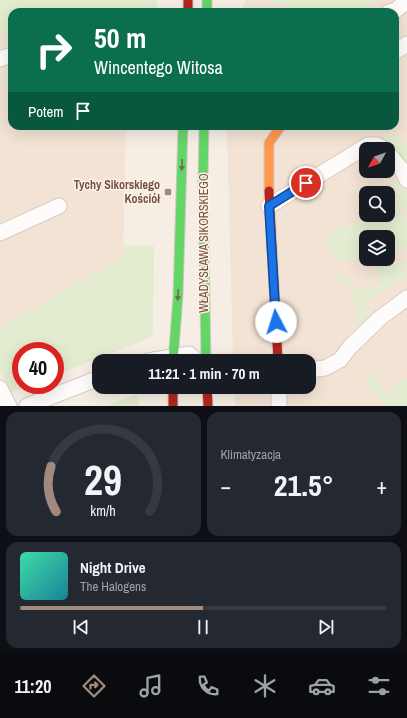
<!DOCTYPE html>
<html lang="pl">
<head>
<meta charset="utf-8">
<style>
  :root { --surface:#171b24; --page:#242831; --text:#f1f3f6; --muted:#9ea1a6; --line:#363941; --accent:#a1897e }
  body { margin:0; font-family:"Archivo Narrow",sans-serif; background:var(--page); color:var(--text); height:100vh; display:flex; flex-direction:column; font-size:15px; white-space:nowrap }
  * { box-sizing:border-box; margin:0 }
  p { font-size:13px; color:var(--muted) }
  .icon { flex:none; width:22px; height:22px; fill:none; stroke:currentColor; stroke-width:2; stroke-linecap:round; stroke-linejoin:round }
  .map { position:relative; height:406px; overflow:hidden }
  .details { display:flex; flex-direction:column; gap:6px; padding:6px; background:#0d0f14; flex:1 }
  .details>* { flex:none }
  .hud { position:absolute; left:8px; top:8px; width:391px; height:122px; border-radius:12px; box-shadow:0 4px 16px #0002; background:#0b6e4f; color:#fff; overflow:hidden }
  .needle { width:26px; rotate:230deg }
  .controls { position:absolute; left:359px; top:142px; display:grid; gap:8px }
  .controls a { display:grid; place-items:center; width:36px; height:36px; border-radius:8px; background:var(--surface); box-shadow:0 4px 16px #0002; font-size:20px }
  .speed { position:absolute; left:12px; top:342px; display:flex; gap:8px; font-size:20px; font-weight:700; text-align:center }
  .speed>* { display:grid; place-content:center; width:52px; height:52px; border-radius:50%; background:var(--surface); box-shadow:0 4px 16px #0002; line-height:1 }
  .speed .limit { border:6px solid #d22; background:#fff; color:#111 }
  .pin { position:absolute; display:grid; place-items:center; width:34px; height:34px; color:#fff; margin:-17px; border:2px solid #fff; border-radius:50%; box-shadow:0 1px 4px #0007 }
  .me { position:absolute; width:44px; margin:-22px; rotate:355deg; stroke-linejoin:round; filter:drop-shadow(0 0 3px #0008) }
  .turn { display:flex; align-items:center; gap:14px; height:84px; padding:0 20px; font-size:18px }
  .turn .icon { width:52px; height:52px; stroke-width:2.5 }
  .turn b { display:block; font-size:28px; line-height:34px }
  .then { display:flex; align-items:center; height:38px; padding:0 20px; background:#0003; gap:8px; font-size:15px }
  .big { font-size:30px; font-weight:800; line-height:1.1 }
  .details .tile { flex:1; display:flex; flex-direction:column; justify-content:center; gap:6px; min-width:0; padding:0 14px; border-radius:12px; background:var(--page) }
  .details .dial { align-items:center; gap:0 }
  .dial svg { height:104px; overflow:visible; fill:none; stroke:var(--line); stroke-width:7; stroke-linecap:round; text-anchor:middle }
  .dial text { fill:var(--text); stroke:none }
  .song { display:flex; align-items:center; gap:12px }
  .cover { width:48px; height:48px; border-radius:6px; background:linear-gradient(135deg,hsl(160 70% 55%),hsl(190 70% 35%)) }
  .played { height:4px; border-radius:2px; background:linear-gradient(90deg,var(--accent) 50%,var(--line) 50%) }
  .keys { display:flex; justify-content:space-around; direction:ltr }
  .heat { display:flex; justify-content:space-between; align-items:center; font-size:22px; direction:ltr }
  .details .tiles { flex:1; display:grid; gap:6px; grid-template-columns:1fr 1fr }
  .tile:last-child { grid-column:span 2 }
  .trip { position:absolute; left:92px; top:354px; width:224px; height:40px; border-radius:12px; background:var(--surface); box-shadow:0 4px 16px #0002; font-weight:800; line-height:40px; text-align:center }
  .dock { display:flex; height:64px; justify-content:space-around; align-items:center; background:#090b0e; color:var(--muted) }
  .dock .icon { width:28px; height:28px }
  .dock .active { color:var(--accent) }
  .dock b { font-size:18px; color:var(--text) }
  .map>svg:first-child { display:block }
  .residential { fill:#f2e3d4; fill-rule:evenodd }
  .green { fill:#e3eccf }
  .lines { fill:none; stroke-linecap:round; stroke-linejoin:round }
  .street-casing { stroke:#d7cbc3; stroke-width:17 }
  .fast-casing { stroke:#d6cac2; stroke-width:11 }
  .slow-casing { stroke:#d6cac2; stroke-width:11 }
  .jam-casing { stroke:#d6cac2; stroke-width:11 }
  .street { stroke:#fefcfb; stroke-width:15 }
  .fast { stroke:#63d668; stroke-width:9 }
  .slow { stroke:#ff974d; stroke-width:9 }
  .jam { stroke:#b3261e; stroke-width:9 }
  .oneway { fill:#6f734e }
  .route-casing { stroke:#114b97; stroke-width:10 }
  .route { stroke:#1a73e8; stroke-width:7 }
  .poi-dot { fill:#a1897e; stroke:#fff2e5; stroke-width:1.5 }
  .labels { text-anchor:middle; stroke-width:3; stroke-linejoin:round; paint-order:stroke }
  .poi-label { font-size:12px; font-weight:bold; fill:#735246; stroke:#fff2e5; text-anchor:end }
  .street-label { font-size:12px; fill:#735246; stroke:#fff2e5 }
</style>
</head>
<body>
<div class="map">
<svg width="407" height="406" viewBox="0 0 407 406">
  <rect width="100%" height="100%" fill="#f6eee5"/>
  <!-- residential -->
  <path class="residential" d="M0,0H103L107,12H12V126H126L123,256L0,329Z
    M246,0H407V406H235L234,387H309V361H233L227,126H395V12H240ZM366,149H388V171H366ZM366,193H388V215H366ZM366,237H388V259H366Z"/>
  <!-- green -->
  <path class="green" d="M0,0H157V12H80L78,7L65,12H12V32L0,36Z
    M269,0H382C346,17 306,13 269,0Z
    M393,133L399,137L402,144L407,142V169L397,151L383,140Z
    M399,176L407,193V214L388,187Z
    M388,194L407,220V249L388,253V237H366V257L340,262L323,239L340,226L343,231L366,214V215H388Z
    M123,245L154,246L153,333L150,338L55,375V351H21V385H28L11,392L0,372V329L123,256Z
    M407,261L406,275L364,304L372,314L360,327L351,290L331,276H349L352,290L381,285L379,271L380,266Z
    M371,372L387,393L407,378V406H385L364,378Z
    M138,394L139,406H106Z"/>
  <g class="lines">
    <!-- street casing -->
    <g class="street-casing">
      <path id="street" d="M389,12L396,10L407,1
        M395,52L407,44
        M0,59L12,55
        M388,153L402,170L407,180
        M269,206L368,145H377L384,149
        M0,233L59,206
        M148,361L189,354L197,361
        M309,370L325,368L340,360L350,347L380,318L407,298
        M279,387V406
        M0,388L9,406
        M27,406L99,378"/>
    </g>
    <!-- fast casing -->
    <g class="fast-casing">
      <path id="fast" d="M207,0V12
        M204,126L203,182L206,361
        M173,361L178,296L183,126"/>
    </g>
    <!-- slow casing -->
    <g class="slow-casing">
      <path id="slow" d="M269,191V143L281,126"/>
    </g>
    <!-- jam casing -->
    <g class="jam-casing">
      <path id="jam" d="M188,0V12
        M269,191L278,361
        M173,387V406
        M207,387L208,406"/>
    </g>
    <!-- street -->
    <use href="#street" class="street"/>
    <!-- fast -->
    <use href="#fast" class="fast"/>
    <!-- slow -->
    <use href="#slow" class="slow"/>
    <!-- jam -->
    <use href="#jam" class="jam"/>
  </g>
  <!-- one-way arrows -->
  <defs><path id="oneway-solid" d="M-6-.8H1V-3.2L6.5 0L1 3.2V.8H-6Z"/></defs>
  <g class="oneway">
    <use href="#oneway-solid" transform="translate(182 165) rotate(92)"/>
    <use href="#oneway-solid" transform="translate(178 295) rotate(93)"/>
  </g>
  <g class="lines">
    <!-- route casing -->
    <g class="route-casing">
      <path id="route" d="M276,322L269,206L306,183"/>
    </g>
    <!-- route -->
    <use href="#route" class="route"/>
  </g>
  <!-- markers -->
  <rect class="poi-dot" x="164" y="188" width="8" height="8" rx="2"/>
  <g class="labels">
    <!-- poi labels -->
    <g class="poi-label">
      <text x="160" y="189">Tychy Sikorskiego<tspan x="160" dy="14">Kościół</tspan></text>
    </g>
    <!-- street labels -->
    <g class="street-label">
      <text transform="translate(204 243) rotate(-90)" y="4">WŁADYSŁAWA SIKORSKIEGO</text>
    </g>
  </g>
</svg>
<div class="controls">
<a><svg class="needle" viewBox="-14 -14 28 28"><path d="M0-13l5 13h-10z" fill="#e53935"/><path d="M0 13l5-13h-10z" fill="#9ea1a6"/></svg></a>
<a><svg class="icon" aria-label="search" viewBox="0 0 24 24"><circle cx="10" cy="10" r="6"/><path d="M15 15l6 6"/></svg></a>
<a><svg class="icon" aria-label="layers" viewBox="0 0 24 24"><path d="M12 4l9 5-9 5-9-5zM3 14l9 5 9-5"/></svg></a>
</div>
<div class="speed"><div class="limit">40</div></div>
<div class="pin" style="left:306px;top:183px;background:#d93025"><svg class="icon" aria-label="arrive" viewBox="0 0 24 24"><path d="M6 21V4h12l-3 4 3 4H6"/></svg></div>
<svg class="me" style="left:276px;top:322px" viewBox="-20 -20 40 40"><circle r="19" fill="#fff"/><path d="M0-13L10 11 0 6-10 11z" fill="#1a73e8"/></svg>
<div class="trip">11:21 · 1 min · 70 m</div>
<div class="hud">
<div class="turn"><svg class="icon" aria-label="right" viewBox="0 0 24 24"><path d="M7 20v-9h11M14 6l5 5-5 5"/></svg><div><b>50 m</b>Wincentego Witosa</div></div>
<div class="then">Potem<svg class="icon" aria-label="arrive" viewBox="0 0 24 24"><path d="M6 21V4h12l-3 4 3 4H6"/></svg></div>
</div>
</div>
<section class="details">
<div class="tiles">
<div class="tile dial"><svg viewBox="0 0 100 80">
<path d="M14 69A42 42 0 1 1 86 69"/>
<path d="M14 69A42 42 0 0 1 10 34" stroke="#a1897e"/>
<text x="50" y="56" font-size="32" font-weight="700">29</text>
<text x="50" y="72" font-size="11">km/h</text>
</svg></div>
<div class="tile"><p>Klimatyzacja</p>
<div class="heat"><a>−</a><b class="big">21.5°</b><a>+</a></div>
</div>
<div class="tile">
<div class="song"><i class="cover"></i><div><b>Night Drive</b><p>The Halogens</p></div></div>
<div class="played"></div>
<div class="keys"><svg class="icon" aria-label="previous" viewBox="0 0 24 24"><path d="M18 5L8 12l10 7zM5 5v14"/></svg><svg class="icon" aria-label="pause" viewBox="0 0 24 24"><path d="M8 5v14M16 5v14"/></svg><svg class="icon" aria-label="next" viewBox="0 0 24 24"><path d="M6 5l10 7-10 7zM19 5v14"/></svg></div>
</div>
</div>
</section>
<nav class="dock">
<b>11:20</b>
<svg class="icon active" aria-label="directions" viewBox="0 0 24 24"><path d="M12 3l9 9-9 9-9-9zM9 14v-3h6M13 9l2 2-2 2"/></svg>
<svg class="icon" aria-label="music" viewBox="0 0 24 24"><path d="M9 18V5l10-2v13"/><circle cx="6" cy="18" r="3"/><circle cx="16" cy="16" r="3"/></svg>
<svg class="icon" aria-label="phone" viewBox="0 0 24 24"><path d="M5 4h4l2 5-3 2q2 4 5 5l2-3 5 2v4C11 20 4 13 5 4z"/></svg>
<svg class="icon" aria-label="climate" viewBox="0 0 24 24"><path d="M12 3v18M4 7l16 10M4 17L20 7"/></svg>
<svg class="icon" aria-label="car" viewBox="0 0 24 24"><path d="M5 17H2v-5l4-1 3-4h7l3 4 3 1v5h-3M9 17h6M6 11h13"/><circle cx="7" cy="17" r="2"/><circle cx="17" cy="17" r="2"/></svg>
<svg class="icon" aria-label="filters" viewBox="0 0 24 24"><path d="M4 7h16M4 17h16"/><circle cx="9" cy="7" r="2"/><circle cx="15" cy="17" r="2"/></svg>
</nav>
</body>
</html>
